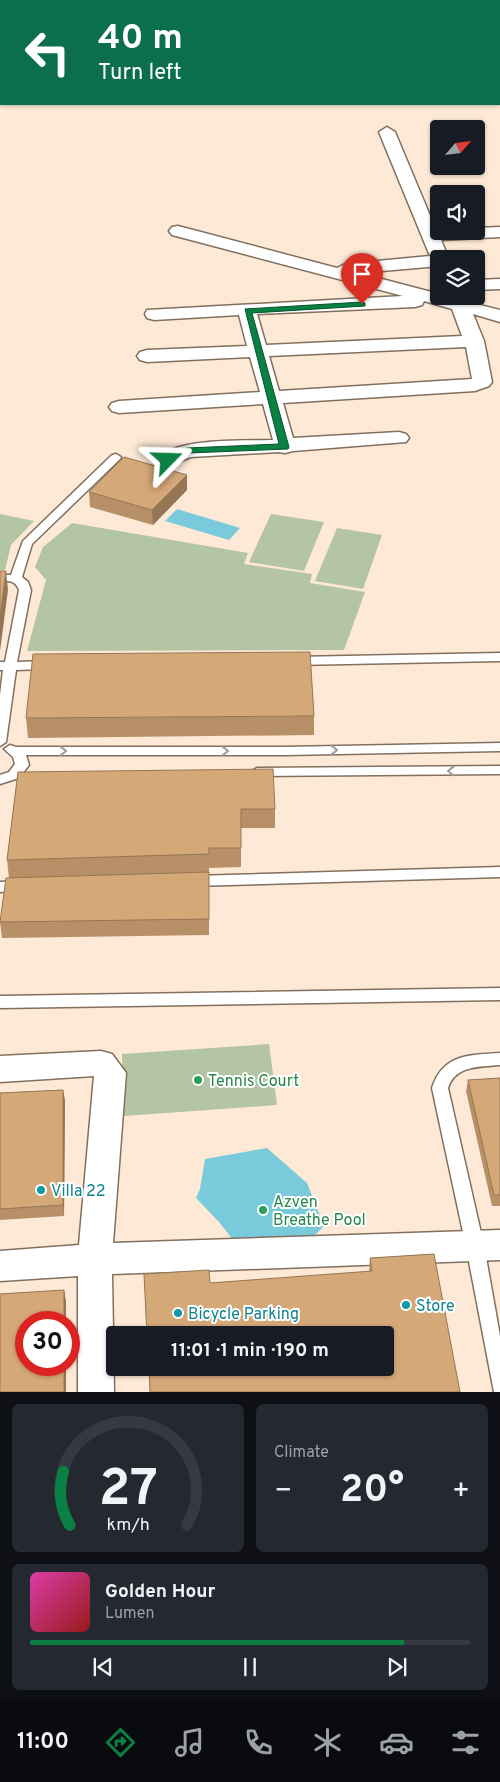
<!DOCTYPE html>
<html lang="en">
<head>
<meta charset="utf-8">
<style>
  :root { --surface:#171b24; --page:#242831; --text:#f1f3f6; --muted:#9ea1a6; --line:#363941; --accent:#0b8043 }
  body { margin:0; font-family:Overpass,sans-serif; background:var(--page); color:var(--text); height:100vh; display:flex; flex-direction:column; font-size:19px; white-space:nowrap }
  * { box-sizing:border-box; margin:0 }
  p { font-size:16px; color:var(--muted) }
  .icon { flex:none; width:28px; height:28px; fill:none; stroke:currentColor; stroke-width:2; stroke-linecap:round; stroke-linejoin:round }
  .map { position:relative; height:1392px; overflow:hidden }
  .details { display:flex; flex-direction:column; gap:12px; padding:12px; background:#0d0f14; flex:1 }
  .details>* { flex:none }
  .banner { position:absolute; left:0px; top:0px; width:500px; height:105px; box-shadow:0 1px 4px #0004; background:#0b6e4f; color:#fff; overflow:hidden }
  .needle { width:32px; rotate:62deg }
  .tools { position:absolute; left:430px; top:120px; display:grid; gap:10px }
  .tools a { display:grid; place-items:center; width:55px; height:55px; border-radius:5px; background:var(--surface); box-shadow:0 1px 4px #0004; font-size:25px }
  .speed { position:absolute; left:15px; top:1311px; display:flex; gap:10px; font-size:25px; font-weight:700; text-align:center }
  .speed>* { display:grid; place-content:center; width:65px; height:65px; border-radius:50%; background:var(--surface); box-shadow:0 1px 4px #0004; line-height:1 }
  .speed .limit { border:8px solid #d22; background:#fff; color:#111 }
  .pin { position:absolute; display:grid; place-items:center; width:42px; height:42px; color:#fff; margin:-51px -21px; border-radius:50% 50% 50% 0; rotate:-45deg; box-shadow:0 0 5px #0007 }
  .pin .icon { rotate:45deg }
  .me { position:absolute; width:55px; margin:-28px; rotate:68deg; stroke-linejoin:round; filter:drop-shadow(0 0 4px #0008) }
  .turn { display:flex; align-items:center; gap:18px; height:105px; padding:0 15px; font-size:22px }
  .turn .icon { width:65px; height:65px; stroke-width:2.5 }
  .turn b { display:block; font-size:35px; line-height:42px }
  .big { font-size:38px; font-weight:700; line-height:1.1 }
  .details .card { flex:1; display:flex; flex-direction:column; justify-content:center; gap:8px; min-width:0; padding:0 18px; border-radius:8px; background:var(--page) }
  .details .dial { align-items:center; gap:0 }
  .dial svg { height:130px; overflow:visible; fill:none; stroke:var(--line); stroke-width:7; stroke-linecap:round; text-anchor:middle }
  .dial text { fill:var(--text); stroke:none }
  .song { display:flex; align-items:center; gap:15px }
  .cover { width:60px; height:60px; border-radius:8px; background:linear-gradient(135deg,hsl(320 70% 55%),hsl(0 70% 35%)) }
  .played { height:5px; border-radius:2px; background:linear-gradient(90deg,var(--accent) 85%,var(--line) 85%) }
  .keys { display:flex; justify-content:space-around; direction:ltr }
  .heat { display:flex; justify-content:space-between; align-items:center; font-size:28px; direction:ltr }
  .details .tiles { flex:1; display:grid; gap:12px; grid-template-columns:1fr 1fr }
  .card:last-child { grid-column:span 2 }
  .trip { position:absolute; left:106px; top:1326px; width:288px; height:50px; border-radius:5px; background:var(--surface); box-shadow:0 1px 4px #0004; font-weight:700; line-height:50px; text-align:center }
  .menu { display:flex; height:80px; justify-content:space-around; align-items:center; background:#090b0e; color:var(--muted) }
  .menu .icon { width:35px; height:35px }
  .menu .on { color:var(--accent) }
  .menu b { font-size:22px; color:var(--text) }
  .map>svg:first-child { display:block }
  .green { fill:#b3c5a3 }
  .water { fill:#79cbdc }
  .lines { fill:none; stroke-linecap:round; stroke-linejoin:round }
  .lane-casing { stroke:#81705f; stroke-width:3 }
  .street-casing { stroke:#81705f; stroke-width:3 }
  .lane { fill:#fff; fill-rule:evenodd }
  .street { fill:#fff; fill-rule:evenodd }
  .wall { fill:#b79067 }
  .shaded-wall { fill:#957654 }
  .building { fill:#d5a878; stroke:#957654 }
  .oneway { stroke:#9f9c98 }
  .route { fill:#0b8043; stroke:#07532c }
  .leisure-dot { fill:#2e9e5b; stroke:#fff; stroke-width:2 }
  .culture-dot { fill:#0f9aa8; stroke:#fff; stroke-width:2 }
  .labels { text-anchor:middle; stroke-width:4; stroke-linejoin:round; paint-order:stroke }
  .near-leisure-label { font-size:16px; fill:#27864d; stroke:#fff; text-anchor:start }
  .near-culture-label { font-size:16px; fill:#0d838f; stroke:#fff; text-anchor:start }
</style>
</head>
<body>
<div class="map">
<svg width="500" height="1392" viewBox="0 0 500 1392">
  <rect width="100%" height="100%" fill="#fde9d6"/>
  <!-- green -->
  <path class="green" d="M0,514L34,521L11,545L5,570H0Z
    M271,514L324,522L304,571L249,562Z
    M72,523L248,553L244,564L312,574L310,583L365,592L344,650L27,651L46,580L35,567L43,547Z
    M337,528L382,535L363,589L315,581Z
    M269,1044L277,1105L124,1116L122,1054Z"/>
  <!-- water -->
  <path class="water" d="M177,509L240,528L229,540L165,521Z
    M267,1148L307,1183L324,1226L304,1246L241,1250L219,1222L196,1198L200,1189L205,1159Z"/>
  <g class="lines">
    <!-- lane casing -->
    <g class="lane-casing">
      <path id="lane" d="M116,454L121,457L120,459L32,544L22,577L28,582L31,590L17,662L47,661L53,665L47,669L16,670L6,742L0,746V695L3,670H0V662H5L19,590C15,580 10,581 0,581V575H11L23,541L112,455Z
        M500,653V661L295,665L289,661L295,657Z
        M500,743V751L285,755H26L29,765L19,778L0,784V775L9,772L15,764L13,757L4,749L10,745L16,747H285Z
        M500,766V774L257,776L250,772L257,768Z
        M500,867V877L193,886L188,885L186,881L188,877L193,876Z
        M20,881L25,882L27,886L25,890L0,892V882Z
        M500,988V1000L0,1008V996Z
        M500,1053V1065C480,1067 455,1065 448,1088L484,1246L500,1336V1392H494L466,1246L432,1088C443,1054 469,1055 500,1053Z"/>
    </g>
    <!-- street casing -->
    <g class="street-casing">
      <path id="street" d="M387,127L395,132L436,230L476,231V228L500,227V237L441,240L449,259H439V266L359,273L439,294V296H465L468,302L500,310V322L473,314L484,341L492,382L489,386L475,391L283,403L293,438L399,432L406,434L409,438L406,442L293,451L285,453L278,452L191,457L168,466L161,464L157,460C173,437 246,441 273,440L263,404L119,413L112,411L109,407L112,403L119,401L260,392L250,357L147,362L140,360L137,356L140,352L147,350L247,346L239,315L154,320L147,318L145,314L147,310L403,296L172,235L169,231L172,227L178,226L337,268L345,264L430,256L379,132ZM424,301L452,309L462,336L266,345L257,314L415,307L422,305ZM466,347L472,379L279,391L269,356Z
        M500,279V289L476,290V280Z
        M101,1051L112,1054L126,1073L113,1243L500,1230V1260L112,1274L114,1392H78V1276L0,1281V1251L79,1245L94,1076L0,1082V1056Z"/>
    </g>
    <!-- lane -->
    <use href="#lane" class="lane"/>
    <!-- street -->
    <use href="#street" class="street"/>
  </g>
  <!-- wall -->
  <path class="wall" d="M187,475V490L153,525L90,507L89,492Z
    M314,716V735L28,738L26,718Z
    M18,772L275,809V828H241V867L209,868V935L2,938L0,922L9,878L7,860Z
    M500,1078V1206H492L466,1091L468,1080Z
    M63,1090L65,1101L64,1216L0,1220V1093Z
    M434,1254L147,1335L210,1283L369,1272L370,1258Z"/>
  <!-- shaded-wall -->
  <path class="shaded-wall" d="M187,475V490L153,525L152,510Z
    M6,571L8,590L0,651V617Z
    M63,1090L65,1101L64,1216L63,1205Z
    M64,1290L66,1301V1322H64Z
    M64,1365H66V1392H64Z"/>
  <!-- building -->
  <path class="building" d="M124,457L187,475L152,510L89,492Z
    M0,571H6L0,617Z
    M310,652L314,716L26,718L33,654Z
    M273,769L275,809H241V848H209V854L7,860L18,772Z
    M209,872V919L0,922L6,878Z
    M500,1078V1195H494L468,1080Z
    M63,1090V1205L0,1209V1093Z
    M434,1254L460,1392H150L149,1368H385V1335H147L144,1274L209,1270L210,1283L372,1271L370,1258Z
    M64,1290V1322H26V1365H64V1392H0V1294Z"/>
  <!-- one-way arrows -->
  <defs><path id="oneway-chevron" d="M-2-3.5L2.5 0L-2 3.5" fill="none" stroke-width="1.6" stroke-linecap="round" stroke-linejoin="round" transform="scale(1.25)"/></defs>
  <g class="oneway">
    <use href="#oneway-chevron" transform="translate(334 750) rotate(-1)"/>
    <use href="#oneway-chevron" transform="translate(63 751)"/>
    <use href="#oneway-chevron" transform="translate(225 751)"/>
    <use href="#oneway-chevron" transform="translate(451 771) rotate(180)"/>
  </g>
  <!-- route -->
  <path class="route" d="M362,302L365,303V306L252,313L289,447L288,449L189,453L171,462H164V457L187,448L279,444L245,309Z"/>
  <!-- markers -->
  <g class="leisure-dot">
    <circle cx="198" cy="1080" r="5"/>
    <circle cx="263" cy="1210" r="5"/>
  </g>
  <g class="culture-dot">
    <circle cx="41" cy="1190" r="5"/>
    <circle cx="406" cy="1305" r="5"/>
    <circle cx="178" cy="1313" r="5"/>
  </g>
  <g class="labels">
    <!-- near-leisure labels -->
    <g class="near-leisure-label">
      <text x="208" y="1086">Tennis Court</text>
      <text x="273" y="1207">Azven<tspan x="273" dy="18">Breathe Pool</tspan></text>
    </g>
    <!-- near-culture labels -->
    <g class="near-culture-label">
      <text x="51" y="1196">Villa 22</text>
      <text x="416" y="1311">Store</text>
      <text x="188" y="1319">Bicycle Parking</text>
    </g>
  </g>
</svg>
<div class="tools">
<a><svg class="needle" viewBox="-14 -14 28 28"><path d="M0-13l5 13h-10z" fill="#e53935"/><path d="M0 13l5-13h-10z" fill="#9ea1a6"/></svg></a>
<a><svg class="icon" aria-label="sound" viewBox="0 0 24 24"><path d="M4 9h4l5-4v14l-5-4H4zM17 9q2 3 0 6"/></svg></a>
<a><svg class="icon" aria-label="layers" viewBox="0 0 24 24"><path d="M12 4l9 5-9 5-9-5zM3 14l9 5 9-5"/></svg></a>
</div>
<div class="speed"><div class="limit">30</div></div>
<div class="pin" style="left:362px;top:304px;background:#d93025"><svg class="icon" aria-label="arrive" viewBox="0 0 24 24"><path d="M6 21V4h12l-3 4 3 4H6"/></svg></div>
<svg class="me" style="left:168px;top:460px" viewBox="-20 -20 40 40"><path d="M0-17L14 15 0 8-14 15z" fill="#0b8043" stroke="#fff" stroke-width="4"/></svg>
<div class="trip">11:01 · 1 min · 190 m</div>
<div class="banner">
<div class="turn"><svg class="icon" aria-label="left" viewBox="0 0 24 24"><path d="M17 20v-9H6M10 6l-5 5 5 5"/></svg><div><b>40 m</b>Turn left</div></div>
</div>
</div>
<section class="details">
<div class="tiles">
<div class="card dial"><svg viewBox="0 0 100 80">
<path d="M14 69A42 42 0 1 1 86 69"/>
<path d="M14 69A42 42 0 0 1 10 36" stroke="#0b8043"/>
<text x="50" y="56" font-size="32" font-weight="700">27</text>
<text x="50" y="72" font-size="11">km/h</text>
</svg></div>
<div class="card"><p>Climate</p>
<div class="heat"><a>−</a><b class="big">20°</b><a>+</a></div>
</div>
<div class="card">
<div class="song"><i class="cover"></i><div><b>Golden Hour</b><p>Lumen</p></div></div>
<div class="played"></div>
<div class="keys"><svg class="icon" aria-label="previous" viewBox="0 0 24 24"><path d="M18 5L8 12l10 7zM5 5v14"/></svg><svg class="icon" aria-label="pause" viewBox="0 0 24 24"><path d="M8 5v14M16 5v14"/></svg><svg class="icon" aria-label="next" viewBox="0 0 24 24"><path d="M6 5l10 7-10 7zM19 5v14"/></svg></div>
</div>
</div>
</section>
<nav class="menu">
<b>11:00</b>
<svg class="icon on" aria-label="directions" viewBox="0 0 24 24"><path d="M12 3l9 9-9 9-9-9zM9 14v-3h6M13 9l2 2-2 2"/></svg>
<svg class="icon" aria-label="music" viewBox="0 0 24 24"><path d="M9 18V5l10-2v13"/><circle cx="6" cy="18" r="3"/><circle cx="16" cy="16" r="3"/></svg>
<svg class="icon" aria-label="phone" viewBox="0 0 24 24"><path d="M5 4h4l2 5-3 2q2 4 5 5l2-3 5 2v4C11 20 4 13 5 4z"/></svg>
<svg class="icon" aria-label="climate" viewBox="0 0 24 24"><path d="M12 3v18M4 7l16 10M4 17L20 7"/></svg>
<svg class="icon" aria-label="car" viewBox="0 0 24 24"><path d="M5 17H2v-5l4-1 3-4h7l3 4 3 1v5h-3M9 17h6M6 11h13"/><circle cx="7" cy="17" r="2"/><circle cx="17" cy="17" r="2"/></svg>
<svg class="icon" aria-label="filters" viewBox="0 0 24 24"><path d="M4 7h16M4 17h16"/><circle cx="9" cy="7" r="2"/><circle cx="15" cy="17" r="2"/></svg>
</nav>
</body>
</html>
